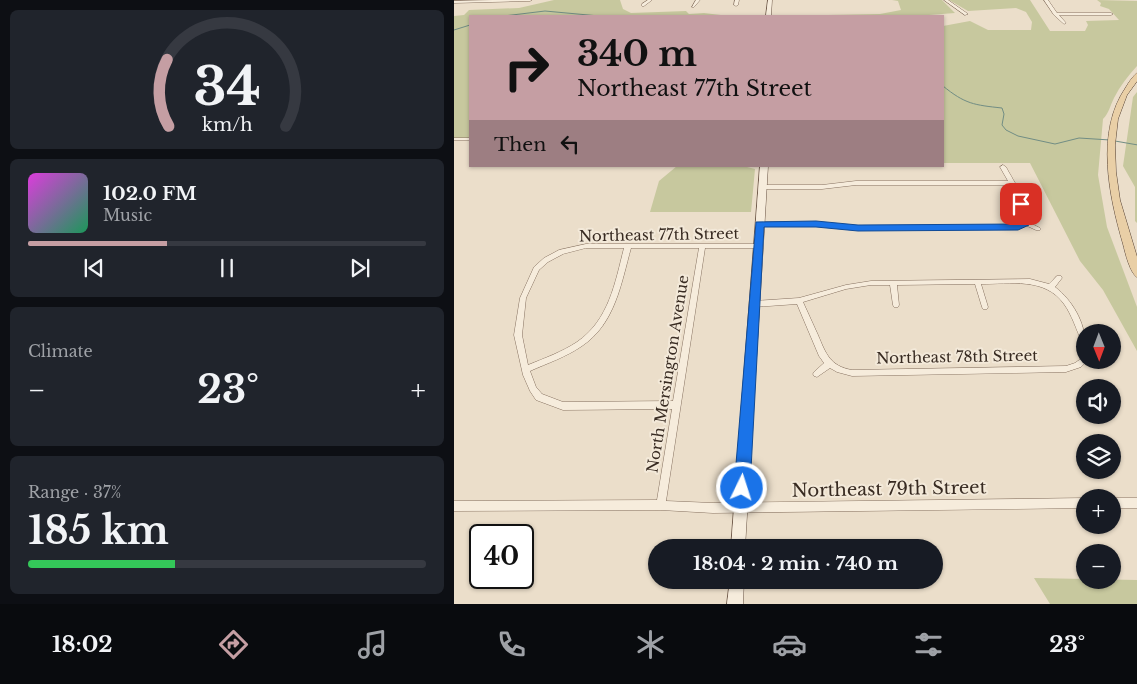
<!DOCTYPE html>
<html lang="en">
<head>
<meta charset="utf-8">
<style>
  :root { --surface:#171b24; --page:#20242c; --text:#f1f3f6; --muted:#9ea1a6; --line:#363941; --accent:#c59ea3 }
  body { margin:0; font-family:"Libre Baskerville",serif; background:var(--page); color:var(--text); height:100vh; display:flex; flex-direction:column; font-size:19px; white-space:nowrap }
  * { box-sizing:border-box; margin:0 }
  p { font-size:16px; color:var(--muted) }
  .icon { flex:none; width:28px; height:28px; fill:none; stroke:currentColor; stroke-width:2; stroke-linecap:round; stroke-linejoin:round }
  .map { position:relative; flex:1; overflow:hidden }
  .side { display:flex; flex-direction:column; gap:10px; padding:10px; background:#0d0f14; width:454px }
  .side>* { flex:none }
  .hud { position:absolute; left:15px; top:15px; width:475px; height:152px; border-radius:0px; box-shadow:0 1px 4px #0004; background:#c59ea3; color:#111; overflow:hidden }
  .needle { width:32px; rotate:179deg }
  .tools { position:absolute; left:622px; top:324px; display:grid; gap:10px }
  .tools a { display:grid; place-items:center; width:45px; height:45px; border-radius:50%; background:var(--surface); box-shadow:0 1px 4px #0004; font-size:25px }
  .speed { position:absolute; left:15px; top:524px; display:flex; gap:10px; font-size:25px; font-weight:700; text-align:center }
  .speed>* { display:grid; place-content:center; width:65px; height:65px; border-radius:50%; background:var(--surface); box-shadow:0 1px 4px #0004; line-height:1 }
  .speed .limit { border:2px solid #111; border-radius:8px; background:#fff; color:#111 }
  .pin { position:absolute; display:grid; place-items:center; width:42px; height:42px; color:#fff; margin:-21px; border-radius:10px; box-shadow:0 2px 8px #0006 }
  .me { position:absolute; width:55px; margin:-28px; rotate:4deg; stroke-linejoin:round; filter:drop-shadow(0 0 4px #0008) }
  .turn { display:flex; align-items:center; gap:18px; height:105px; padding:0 25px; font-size:22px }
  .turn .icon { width:65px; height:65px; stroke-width:2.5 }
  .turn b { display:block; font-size:35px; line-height:42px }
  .then { display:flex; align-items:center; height:48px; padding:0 25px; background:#0003; gap:10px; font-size:19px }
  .big { font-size:38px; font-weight:700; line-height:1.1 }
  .side .widget { flex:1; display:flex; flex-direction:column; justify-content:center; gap:8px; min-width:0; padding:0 18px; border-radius:8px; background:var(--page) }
  .side .dial { align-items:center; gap:0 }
  .dial svg { height:130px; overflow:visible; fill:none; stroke:var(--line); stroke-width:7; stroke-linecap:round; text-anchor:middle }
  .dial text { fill:var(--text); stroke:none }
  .song { display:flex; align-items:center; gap:15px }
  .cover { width:60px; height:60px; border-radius:8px; background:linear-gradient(135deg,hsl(300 70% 55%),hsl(150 70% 35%)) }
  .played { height:5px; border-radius:2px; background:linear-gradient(90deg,var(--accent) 35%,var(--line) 35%) }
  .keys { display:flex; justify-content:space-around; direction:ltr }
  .heat { display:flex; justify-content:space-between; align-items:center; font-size:28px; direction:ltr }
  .charge { height:8px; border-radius:4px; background:linear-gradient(90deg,#34c759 37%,var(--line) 0) }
  .trip { position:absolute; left:194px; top:539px; width:295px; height:50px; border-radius:25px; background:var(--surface); box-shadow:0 1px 4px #0004; font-weight:700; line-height:50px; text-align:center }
  .menu { display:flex; height:80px; justify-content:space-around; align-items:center; background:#090b0e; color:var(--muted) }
  .menu .icon { width:35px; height:35px }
  .menu .on { color:var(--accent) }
  .menu b { font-size:22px; color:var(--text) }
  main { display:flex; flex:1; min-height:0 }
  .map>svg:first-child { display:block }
  .green { fill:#c7c89e }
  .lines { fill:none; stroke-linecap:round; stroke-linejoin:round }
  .stream { stroke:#718d84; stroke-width:1 }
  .street-casing { stroke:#867160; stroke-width:1 }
  .secondary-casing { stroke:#685243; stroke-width:1 }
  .primary-casing { stroke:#544033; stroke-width:1 }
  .street { fill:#f6ecdc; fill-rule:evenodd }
  .secondary { fill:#f6ecdc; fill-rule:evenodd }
  .primary { fill:#e9cfa6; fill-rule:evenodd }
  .route { fill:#1a73e8; stroke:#114b97 }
  .labels { text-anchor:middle; stroke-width:4; stroke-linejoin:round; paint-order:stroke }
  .street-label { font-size:15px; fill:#382b22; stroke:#f3e9d9 }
  .near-street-label { font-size:18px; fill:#382b22; stroke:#f3e9d9 }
</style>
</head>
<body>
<main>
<section class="side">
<div class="widget dial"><svg viewBox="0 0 100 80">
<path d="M14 69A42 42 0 1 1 86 69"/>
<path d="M14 69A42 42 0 0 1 13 28" stroke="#c59ea3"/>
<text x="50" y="56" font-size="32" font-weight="700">34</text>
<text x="50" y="72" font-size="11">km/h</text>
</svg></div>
<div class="widget">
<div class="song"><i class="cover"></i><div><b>102.0 FM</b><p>Music</p></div></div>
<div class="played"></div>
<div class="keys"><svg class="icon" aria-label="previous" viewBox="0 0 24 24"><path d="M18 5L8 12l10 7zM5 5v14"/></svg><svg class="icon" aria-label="pause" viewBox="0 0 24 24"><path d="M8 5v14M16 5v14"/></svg><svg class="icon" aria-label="next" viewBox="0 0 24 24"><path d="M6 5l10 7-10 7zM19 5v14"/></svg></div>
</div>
<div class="widget"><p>Climate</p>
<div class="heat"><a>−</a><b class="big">23°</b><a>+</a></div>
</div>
<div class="widget"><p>Range · 37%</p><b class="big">185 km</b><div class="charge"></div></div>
</section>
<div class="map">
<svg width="684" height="604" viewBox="0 0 684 604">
  <rect width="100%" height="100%" fill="#ebdeca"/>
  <!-- green -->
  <path class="green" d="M100,0H166L169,9L177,13L232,11L235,14L250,13L275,16H16V138H0V16L10,15L15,10L65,8Z
    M438,0H488L501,13L462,16H322L426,14L447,10L444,1Z
    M495,0H576L596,31H631L634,25L632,21L665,20L655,9L646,6L647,3L643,0L683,1V66C674,76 666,86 660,98C656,106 655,113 649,119L644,175L653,227L683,307V351L649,290L626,261L576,163H489V26L516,21L534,30H577L578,22L572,12L562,8L514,11Z
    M683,92H684L683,223L681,221V187L669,166L679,97Z
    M223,166H289L301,169L297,212H196L205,181Z
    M580,578L683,580V604H596Z"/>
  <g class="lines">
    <!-- stream -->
    <path class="stream" d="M50,16L91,11L145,16
      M0,30L16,25
      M489,86C511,104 520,105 548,108L550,114L548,125L552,130L564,136L601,144L625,138L656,140
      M661,141L684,145"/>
    <!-- street casing -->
    <g class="street-casing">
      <path id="street" d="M39,0H78L76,1L0,3V1Z
        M194,0H198L190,6H188V4Z
        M242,0H246L240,7H238Z
        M281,0H285L284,5L282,6L280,5Z
        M490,0H494L514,14L511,15Z
        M590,0H594L603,13H657L659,14L657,15H605L612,23L610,24L600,15Z
        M0,138H16V140H0Z
        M549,165L552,167C560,182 576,205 574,222L586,228L587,229L586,230H582L571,225L560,229L404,230L361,226H305L302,224L305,222H361L404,226L559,225L568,222C570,209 562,196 556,185H402L368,189H308L305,187L308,185H368L402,181H554L546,167Z
        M132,244H304L307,246L304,248H251L212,501L259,503L631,498V508L259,513L207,510L0,511V501L203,500L218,409L109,410L82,400L76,391L69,375L60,335L66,298L80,267L90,258L105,250ZM132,248H170C161,283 155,320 123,342C108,352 91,358 74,365L68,335L72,298L85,270L94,262L109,254ZM177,248H245L219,401L109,402L88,394L82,387L76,371C94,363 112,357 128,346C161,324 167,284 177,248Z
        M603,276H607L608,278L601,287C618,300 631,322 631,343L628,342C622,329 618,315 610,304C591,277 556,284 527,284L534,307L533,309H529L528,307L521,284L443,285L445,305L444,307H440L439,305L436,285H417L392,289L349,302C354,313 359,324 364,335C372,354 376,366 398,370L612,366L621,363L631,356V360H634L627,367L612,372L398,376L383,372L376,368L363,377L360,376L359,374L360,372L370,363L365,356L343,304L300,307L298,306L297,304L298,302L300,301L345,298L392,285L417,281L576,279L595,284Z
        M636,360C642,360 648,358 651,364L650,366L647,367L637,362Z
        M659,498H684V508H659Z"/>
    </g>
    <!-- secondary casing -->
    <g class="secondary-casing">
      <path id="secondary" d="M314,0H318L317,16H312Z
        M306,166H314L291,548H277Z
        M276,580H290L289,604H273Z"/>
    </g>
    <!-- primary casing -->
    <g class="primary-casing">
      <path id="primary" d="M684,72V80L673,95L664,119L661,145L662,172L666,200L684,260V278C676,274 671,252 669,244C655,196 641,132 672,87C675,82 679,76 684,72Z"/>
    </g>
    <!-- street -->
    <use href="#street" class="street"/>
    <!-- secondary -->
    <use href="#secondary" class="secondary"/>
    <!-- primary -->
    <use href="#primary" class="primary"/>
  </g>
  <!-- route -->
  <path class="route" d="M567,201L572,204L578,219L575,225L564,230L404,231L362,227H310L296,488L293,494L288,496L283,494L280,488L302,222L362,221L404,225L562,224L568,219L563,204Z"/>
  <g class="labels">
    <!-- street labels -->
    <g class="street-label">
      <text transform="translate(205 235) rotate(-1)" y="5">Northeast 77th Street</text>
      <text transform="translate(503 357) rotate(-1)" y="5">Northeast 78th Street</text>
      <text transform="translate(214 374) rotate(-81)" y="5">North Mersington Avenue</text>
    </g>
    <!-- near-street labels -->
    <g class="near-street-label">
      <text transform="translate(435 489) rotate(-1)" y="6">Northeast 79th Street</text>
    </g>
  </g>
</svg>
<div class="tools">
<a><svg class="needle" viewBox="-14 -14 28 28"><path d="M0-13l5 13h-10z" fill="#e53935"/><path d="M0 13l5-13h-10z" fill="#9ea1a6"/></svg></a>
<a><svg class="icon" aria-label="sound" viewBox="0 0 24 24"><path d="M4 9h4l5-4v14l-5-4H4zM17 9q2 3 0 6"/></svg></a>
<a><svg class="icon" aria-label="layers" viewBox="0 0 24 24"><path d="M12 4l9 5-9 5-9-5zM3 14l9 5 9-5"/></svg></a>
<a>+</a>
<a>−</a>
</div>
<div class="speed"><div class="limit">40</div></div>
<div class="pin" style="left:567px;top:204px;background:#d93025"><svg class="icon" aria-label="arrive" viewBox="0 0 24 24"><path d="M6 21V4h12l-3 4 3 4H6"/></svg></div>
<svg class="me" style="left:288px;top:488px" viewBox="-20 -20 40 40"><circle r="17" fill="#1a73e8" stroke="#fff" stroke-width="3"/><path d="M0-11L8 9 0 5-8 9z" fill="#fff"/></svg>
<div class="trip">18:04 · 2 min · 740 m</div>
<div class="hud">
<div class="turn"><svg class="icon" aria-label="right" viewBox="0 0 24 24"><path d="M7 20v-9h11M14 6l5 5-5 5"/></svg><div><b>340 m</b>Northeast 77th Street</div></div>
<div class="then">Then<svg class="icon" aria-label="left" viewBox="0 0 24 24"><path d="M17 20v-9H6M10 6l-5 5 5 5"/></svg></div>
</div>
</div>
</main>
<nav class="menu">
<b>18:02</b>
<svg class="icon on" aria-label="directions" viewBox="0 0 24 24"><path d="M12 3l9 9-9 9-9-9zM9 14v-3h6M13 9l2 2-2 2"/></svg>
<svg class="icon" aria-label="music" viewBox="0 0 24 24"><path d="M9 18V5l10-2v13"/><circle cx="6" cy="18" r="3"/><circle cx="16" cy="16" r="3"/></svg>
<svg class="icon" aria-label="phone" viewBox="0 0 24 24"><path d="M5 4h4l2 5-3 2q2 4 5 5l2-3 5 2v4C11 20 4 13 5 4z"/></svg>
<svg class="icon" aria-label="climate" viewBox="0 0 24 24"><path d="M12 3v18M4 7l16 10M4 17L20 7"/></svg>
<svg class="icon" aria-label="car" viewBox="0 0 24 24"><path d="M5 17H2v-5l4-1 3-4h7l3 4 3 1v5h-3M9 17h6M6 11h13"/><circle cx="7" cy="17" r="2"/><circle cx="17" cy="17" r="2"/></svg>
<svg class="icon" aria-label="filters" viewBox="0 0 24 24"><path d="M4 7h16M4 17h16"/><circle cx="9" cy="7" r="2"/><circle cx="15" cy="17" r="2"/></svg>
<b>23°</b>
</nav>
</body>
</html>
